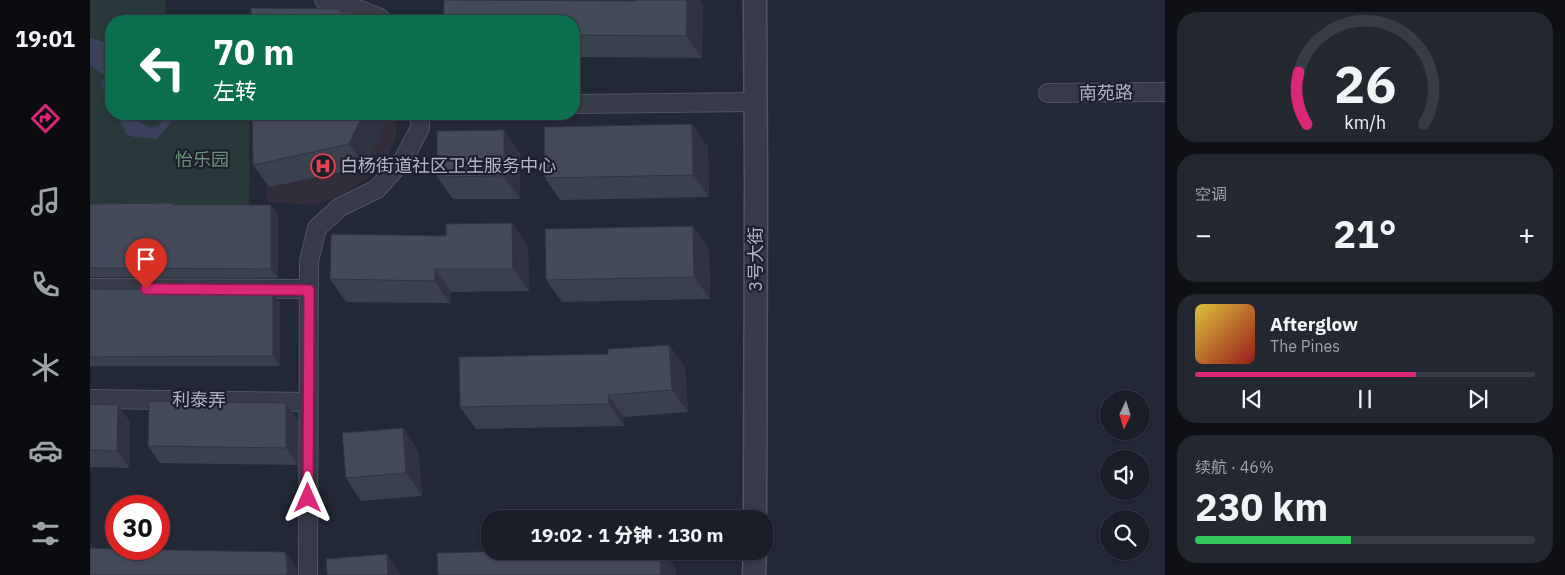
<!DOCTYPE html>
<html lang="zh">
<head>
<meta charset="utf-8">
<style>
  :root { --surface:#1a1e28; --page:#232730; --text:#f1f3f6; --muted:#9fa2a8; --line:#383c45; --accent:#db2777 }
  body { margin:0; font-family:"IBM Plex Sans","Noto Sans SC",sans-serif; background:var(--page); color:var(--text); height:100vh; display:flex; flex-direction:column; font-size:19px; white-space:nowrap }
  * { box-sizing:border-box; margin:0 }
  p { font-size:16px; color:var(--muted) }
  .icon { flex:none; width:28px; height:28px; fill:none; stroke:currentColor; stroke-width:2; stroke-linecap:round; stroke-linejoin:round }
  .map { position:relative; flex:1; overflow:hidden }
  .side { display:flex; flex-direction:column; gap:12px; padding:12px; background:#0e1016; width:400px }
  .side>* { flex:none }
  .hud { position:absolute; left:15px; top:15px; width:475px; height:105px; border-radius:20px; box-shadow:0 1px 4px #0004,0 0 0 1px var(--line); background:#0b6e4f; color:#fff; overflow:hidden }
  .needle { width:32px; rotate:184deg }
  .controls { position:absolute; left:1010px; top:390px; display:grid; gap:10px }
  .controls a { display:grid; place-items:center; width:50px; height:50px; border-radius:50%; background:var(--surface); box-shadow:0 1px 4px #0004,0 0 0 1px var(--line); font-size:25px }
  .speed { position:absolute; left:15px; top:495px; display:flex; gap:10px; font-size:25px; font-weight:700; text-align:center }
  .speed>* { display:grid; place-content:center; width:65px; height:65px; border-radius:50%; background:var(--surface); box-shadow:0 1px 4px #0004,0 0 0 1px var(--line); line-height:1 }
  .speed .limit { border:8px solid #d22; background:#fff; color:#111 }
  .pin { position:absolute; display:grid; place-items:center; width:42px; height:42px; color:#fff; margin:-51px -21px; border-radius:50% 50% 50% 0; rotate:-45deg; box-shadow:0 0 5px #0007 }
  .pin .icon { rotate:45deg }
  .me { position:absolute; width:55px; margin:-28px; rotate:0deg; stroke-linejoin:round; filter:drop-shadow(0 0 4px #0008) }
  .turn { display:flex; align-items:center; gap:18px; height:105px; padding:0 25px; font-size:22px }
  .turn .icon { width:65px; height:65px; stroke-width:2.5 }
  .turn b { display:block; font-size:35px; line-height:42px }
  .big { font-size:38px; font-weight:800; line-height:1.1 }
  .side .tile { flex:1; display:flex; flex-direction:column; justify-content:center; gap:8px; min-width:0; padding:0 18px; border-radius:20px; background:var(--page) }
  .side .dial { align-items:center; gap:0 }
  .dial svg { height:130px; overflow:visible; fill:none; stroke:var(--line); stroke-width:7; stroke-linecap:round; text-anchor:middle }
  .dial text { fill:var(--text); stroke:none }
  .song { display:flex; align-items:center; gap:15px }
  .cover { width:60px; height:60px; border-radius:8px; background:linear-gradient(135deg,hsl(50 70% 55%),hsl(0 70% 35%)) }
  .played { height:5px; border-radius:2px; background:linear-gradient(90deg,var(--accent) 65%,var(--line) 65%) }
  .keys { display:flex; justify-content:space-around; direction:ltr }
  .heat { display:flex; justify-content:space-between; align-items:center; font-size:28px; direction:ltr }
  .charge { height:8px; border-radius:4px; background:linear-gradient(90deg,#34c759 46%,var(--line) 0) }
  .trip { position:absolute; left:391px; top:510px; width:292px; height:50px; border-radius:20px; background:var(--surface); box-shadow:0 1px 4px #0004,0 0 0 1px var(--line); font-weight:800; line-height:50px; text-align:center }
  main { display:flex; flex:1; min-height:0 }
  .menu { display:flex; flex-direction:column; width:90px; justify-content:space-around; align-items:center; background:#0a0c10; color:var(--muted) }
  .menu .icon { width:35px; height:35px }
  .menu .on { color:var(--accent) }
  .menu b { font-size:22px; color:var(--text) }
  .map>svg:first-child { display:block }
  .medical { fill:#312e39 }
  .green { fill:#29383b }
  .water { fill:#39415c }
  .lines { fill:none; stroke-linecap:round; stroke-linejoin:round }
  .minor-casing { stroke:#515562; stroke-width:20 }
  .tertiary-casing { stroke:#515562; stroke-width:25 }
  .minor { stroke:#373a47; stroke-width:18 }
  .tertiary { stroke:#373a47; stroke-width:22 }
  .wall { fill:#3b404e }
  .shaded-wall { fill:#303440 }
  .building { fill:#454a5b; stroke:#303440 }
  .route-casing { stroke:#8e194d; stroke-width:12 }
  .route { stroke:#db2777; stroke-width:9 }
  .labels { text-anchor:middle; stroke-width:4.5; stroke-linejoin:round; paint-order:stroke }
  .street-label { font-size:18px; fill:#b1b5c3; stroke:#1c202c }
  .park-label { font-size:18px; fill:#6b917b; stroke:#1c202c }
  .poi-label { font-size:18px; fill:#b1b5c3; stroke:#1c202c; text-anchor:start }
</style>
</head>
<body>
<main>
<nav class="menu">
<b>19:01</b>
<svg class="icon on" aria-label="directions" viewBox="0 0 24 24"><path d="M12 3l9 9-9 9-9-9zM9 14v-3h6M13 9l2 2-2 2"/></svg>
<svg class="icon" aria-label="music" viewBox="0 0 24 24"><path d="M9 18V5l10-2v13"/><circle cx="6" cy="18" r="3"/><circle cx="16" cy="16" r="3"/></svg>
<svg class="icon" aria-label="phone" viewBox="0 0 24 24"><path d="M5 4h4l2 5-3 2q2 4 5 5l2-3 5 2v4C11 20 4 13 5 4z"/></svg>
<svg class="icon" aria-label="climate" viewBox="0 0 24 24"><path d="M12 3v18M4 7l16 10M4 17L20 7"/></svg>
<svg class="icon" aria-label="car" viewBox="0 0 24 24"><path d="M5 17H2v-5l4-1 3-4h7l3 4 3 1v5h-3M9 17h6M6 11h13"/><circle cx="7" cy="17" r="2"/><circle cx="17" cy="17" r="2"/></svg>
<svg class="icon" aria-label="filters" viewBox="0 0 24 24"><path d="M4 7h16M4 17h16"/><circle cx="9" cy="7" r="2"/><circle cx="15" cy="17" r="2"/></svg>
</nav>
<div class="map">
<svg width="1075" height="575" viewBox="0 0 1075 575">
  <rect width="100%" height="100%" fill="#232836"/>
  <!-- medical -->
  <path class="medical" d="M175,114H306V136L298,157L283,174L252,195L224,205L177,202Z"/>
  <!-- green -->
  <path class="green" d="M0,0H76L75,15L161,21H21V114H160L159,206H0Z"/>
  <!-- water -->
  <path class="water" d="M0,38L21,44V102L11,85L15,76L0,65Z
    M28,114H45C49,125 58,128 68,126L79,114H88L67,139L44,137L36,134Z"/>
  <g class="lines">
    <!-- minor casing -->
    <g class="minor-casing">
      <path id="minor" d="M234,0L255,4L290,18L292,21
        M958,93L1075,92
        M484,104L665,102
        M0,288L219,289
        M0,399L218,402
        M218,575L219,261L227,228L250,207L287,189L313,160L330,128V114"/>
    </g>
    <!-- tertiary casing -->
    <g class="tertiary-casing">
      <path id="tertiary" d="M665,519L666,184L665,0
        M664,575L665,551"/>
    </g>
    <!-- minor -->
    <use href="#minor" class="minor"/>
    <!-- tertiary -->
    <use href="#tertiary" class="tertiary"/>
  </g>
  <!-- wall -->
  <path class="wall" d="M545,0H610L613,4L612,58L484,57V21L545,1Z
    M298,117L275,167L179,187L163,165Z
    M618,147L619,197L470,200L455,178Z
    M430,153V199H363L347,177Z
    M83,203L84,205L188,214V278L0,277V204Z
    M603,226L619,249L620,299L472,302L456,280Z
    M438,246L439,291L361,292L360,303L256,302L240,279Z
    M0,289L181,290L190,303V366H0Z
    M595,367L598,412L534,417V426L386,429L370,407Z
    M0,404L28,405L40,422L39,468L0,467Z
    M208,420V465L70,463L58,446Z
    M313,428L328,451L332,496L271,501L256,478Z"/>
  <!-- shaded-wall -->
  <path class="shaded-wall" d="M597,0H610L613,4L612,58L596,36Z
    M273,114H297L298,117L275,167L259,144Z
    M602,124L618,147L619,197L603,175Z
    M414,130L430,153V199L414,176Z
    M181,205L188,214V278L181,269Z
    M422,223L438,246L439,291L423,269Z
    M603,226L619,249L620,299L604,277Z
    M345,269L361,292L360,303L345,281Z
    M181,290L190,303V366L183,356Z
    M579,345L595,367L598,412L582,390Z
    M518,395L534,417V426L519,404Z
    M196,403L208,420V465L196,448Z
    M28,405L40,422L39,468L27,451Z
    M313,428L328,451L332,496L316,473Z
    M570,551H573L586,570V575H571Z
    M195,552L207,569L208,575H197Z
    M297,554L311,575H298Z"/>
  <!-- building -->
  <path class="building" d="M354,0L545,1V0H597L596,36L484,35V21H354Z
    M161,8L249,9L257,21H161Z
    M162,114H273L259,144L163,165Z
    M602,124L603,175L455,178L454,127Z
    M414,130V176L347,177V131Z
    M83,203V205H181V269L0,268V204Z
    M422,223L423,269H345V281L240,279L241,234L356,236V224Z
    M603,226L604,277L456,280L455,229Z
    M0,289L181,290V293H183V356L0,357Z
    M579,345L582,390L518,395L519,404L370,407L369,357L518,354V349Z
    M59,401L196,403V448L58,446Z
    M0,404L28,405L27,451L0,450Z
    M313,428L316,473L256,478L252,433Z
    M0,548L26,549L195,552L197,563V575H0Z
    M427,551H570L571,575H348L347,553Z
    M297,554L298,575H237L236,559Z"/>
  <g class="lines">
    <!-- route casing -->
    <g class="route-casing">
      <path id="route" d="M56,289L219,290L218,498"/>
    </g>
    <!-- route -->
    <use href="#route" class="route"/>
  </g>
  <!-- icons -->
  <defs>
    <g id="hospital-ring" transform="scale(1.25)"><circle r="9.5" fill="#1c202c" stroke="#e0444e" stroke-width="1.5"/><path d="M-5-5h3v3.5h4V-5h3V5h-3V1.5h-4V5h-3Z" fill="#e0444e"/></g>
  </defs>
  <g fill-rule="evenodd">
    <use href="#hospital-ring" x="233" y="166"/>
  </g>
  <g class="labels">
    <!-- street labels -->
    <g class="street-label">
      <text transform="translate(1016 93) rotate(-1)" y="6">南苑路</text>
      <text transform="translate(666 259) rotate(-90)" y="6">3号大街</text>
      <text transform="translate(109 400) rotate(1)" y="6">利泰弄</text>
    </g>
    <!-- park labels -->
    <g class="park-label">
      <text x="112" y="166">怡乐园</text>
    </g>
    <!-- poi labels -->
    <g class="poi-label">
      <text x="250" y="172">白杨街道社区卫生服务中心</text>
    </g>
  </g>
</svg>
<div class="controls">
<a><svg class="needle" viewBox="-14 -14 28 28"><path d="M0-13l5 13h-10z" fill="#e53935"/><path d="M0 13l5-13h-10z" fill="#9fa2a8"/></svg></a>
<a><svg class="icon" aria-label="sound" viewBox="0 0 24 24"><path d="M4 9h4l5-4v14l-5-4H4zM17 9q2 3 0 6"/></svg></a>
<a><svg class="icon" aria-label="search" viewBox="0 0 24 24"><circle cx="10" cy="10" r="6"/><path d="M15 15l6 6"/></svg></a>
</div>
<div class="speed"><div class="limit">30</div></div>
<div class="pin" style="left:56px;top:289px;background:#d93025"><svg class="icon" aria-label="arrive" viewBox="0 0 24 24"><path d="M6 21V4h12l-3 4 3 4H6"/></svg></div>
<svg class="me" style="left:218px;top:498px" viewBox="-20 -20 40 40"><path d="M0-17L14 15 0 8-14 15z" fill="#db2777" stroke="#fff" stroke-width="4"/></svg>
<div class="trip">19:02 · 1 分钟 · 130 m</div>
<div class="hud">
<div class="turn"><svg class="icon" aria-label="left" viewBox="0 0 24 24"><path d="M17 20v-9H6M10 6l-5 5 5 5"/></svg><div><b>70 m</b>左转</div></div>
</div>
</div>
<section class="side">
<div class="tile dial"><svg viewBox="0 0 100 80">
<path d="M14 69A42 42 0 1 1 86 69"/>
<path d="M14 69A42 42 0 0 1 9 37" stroke="#db2777"/>
<text x="50" y="56" font-size="32" font-weight="700">26</text>
<text x="50" y="72" font-size="11">km/h</text>
</svg></div>
<div class="tile"><p>空调</p>
<div class="heat"><a>−</a><b class="big">21°</b><a>+</a></div>
</div>
<div class="tile">
<div class="song"><i class="cover"></i><div><b>Afterglow</b><p>The Pines</p></div></div>
<div class="played"></div>
<div class="keys"><svg class="icon" aria-label="previous" viewBox="0 0 24 24"><path d="M18 5L8 12l10 7zM5 5v14"/></svg><svg class="icon" aria-label="pause" viewBox="0 0 24 24"><path d="M8 5v14M16 5v14"/></svg><svg class="icon" aria-label="next" viewBox="0 0 24 24"><path d="M6 5l10 7-10 7zM19 5v14"/></svg></div>
</div>
<div class="tile"><p>续航 · 46%</p><b class="big">230 km</b><div class="charge"></div></div>
</section>
</main>
</body>
</html>
